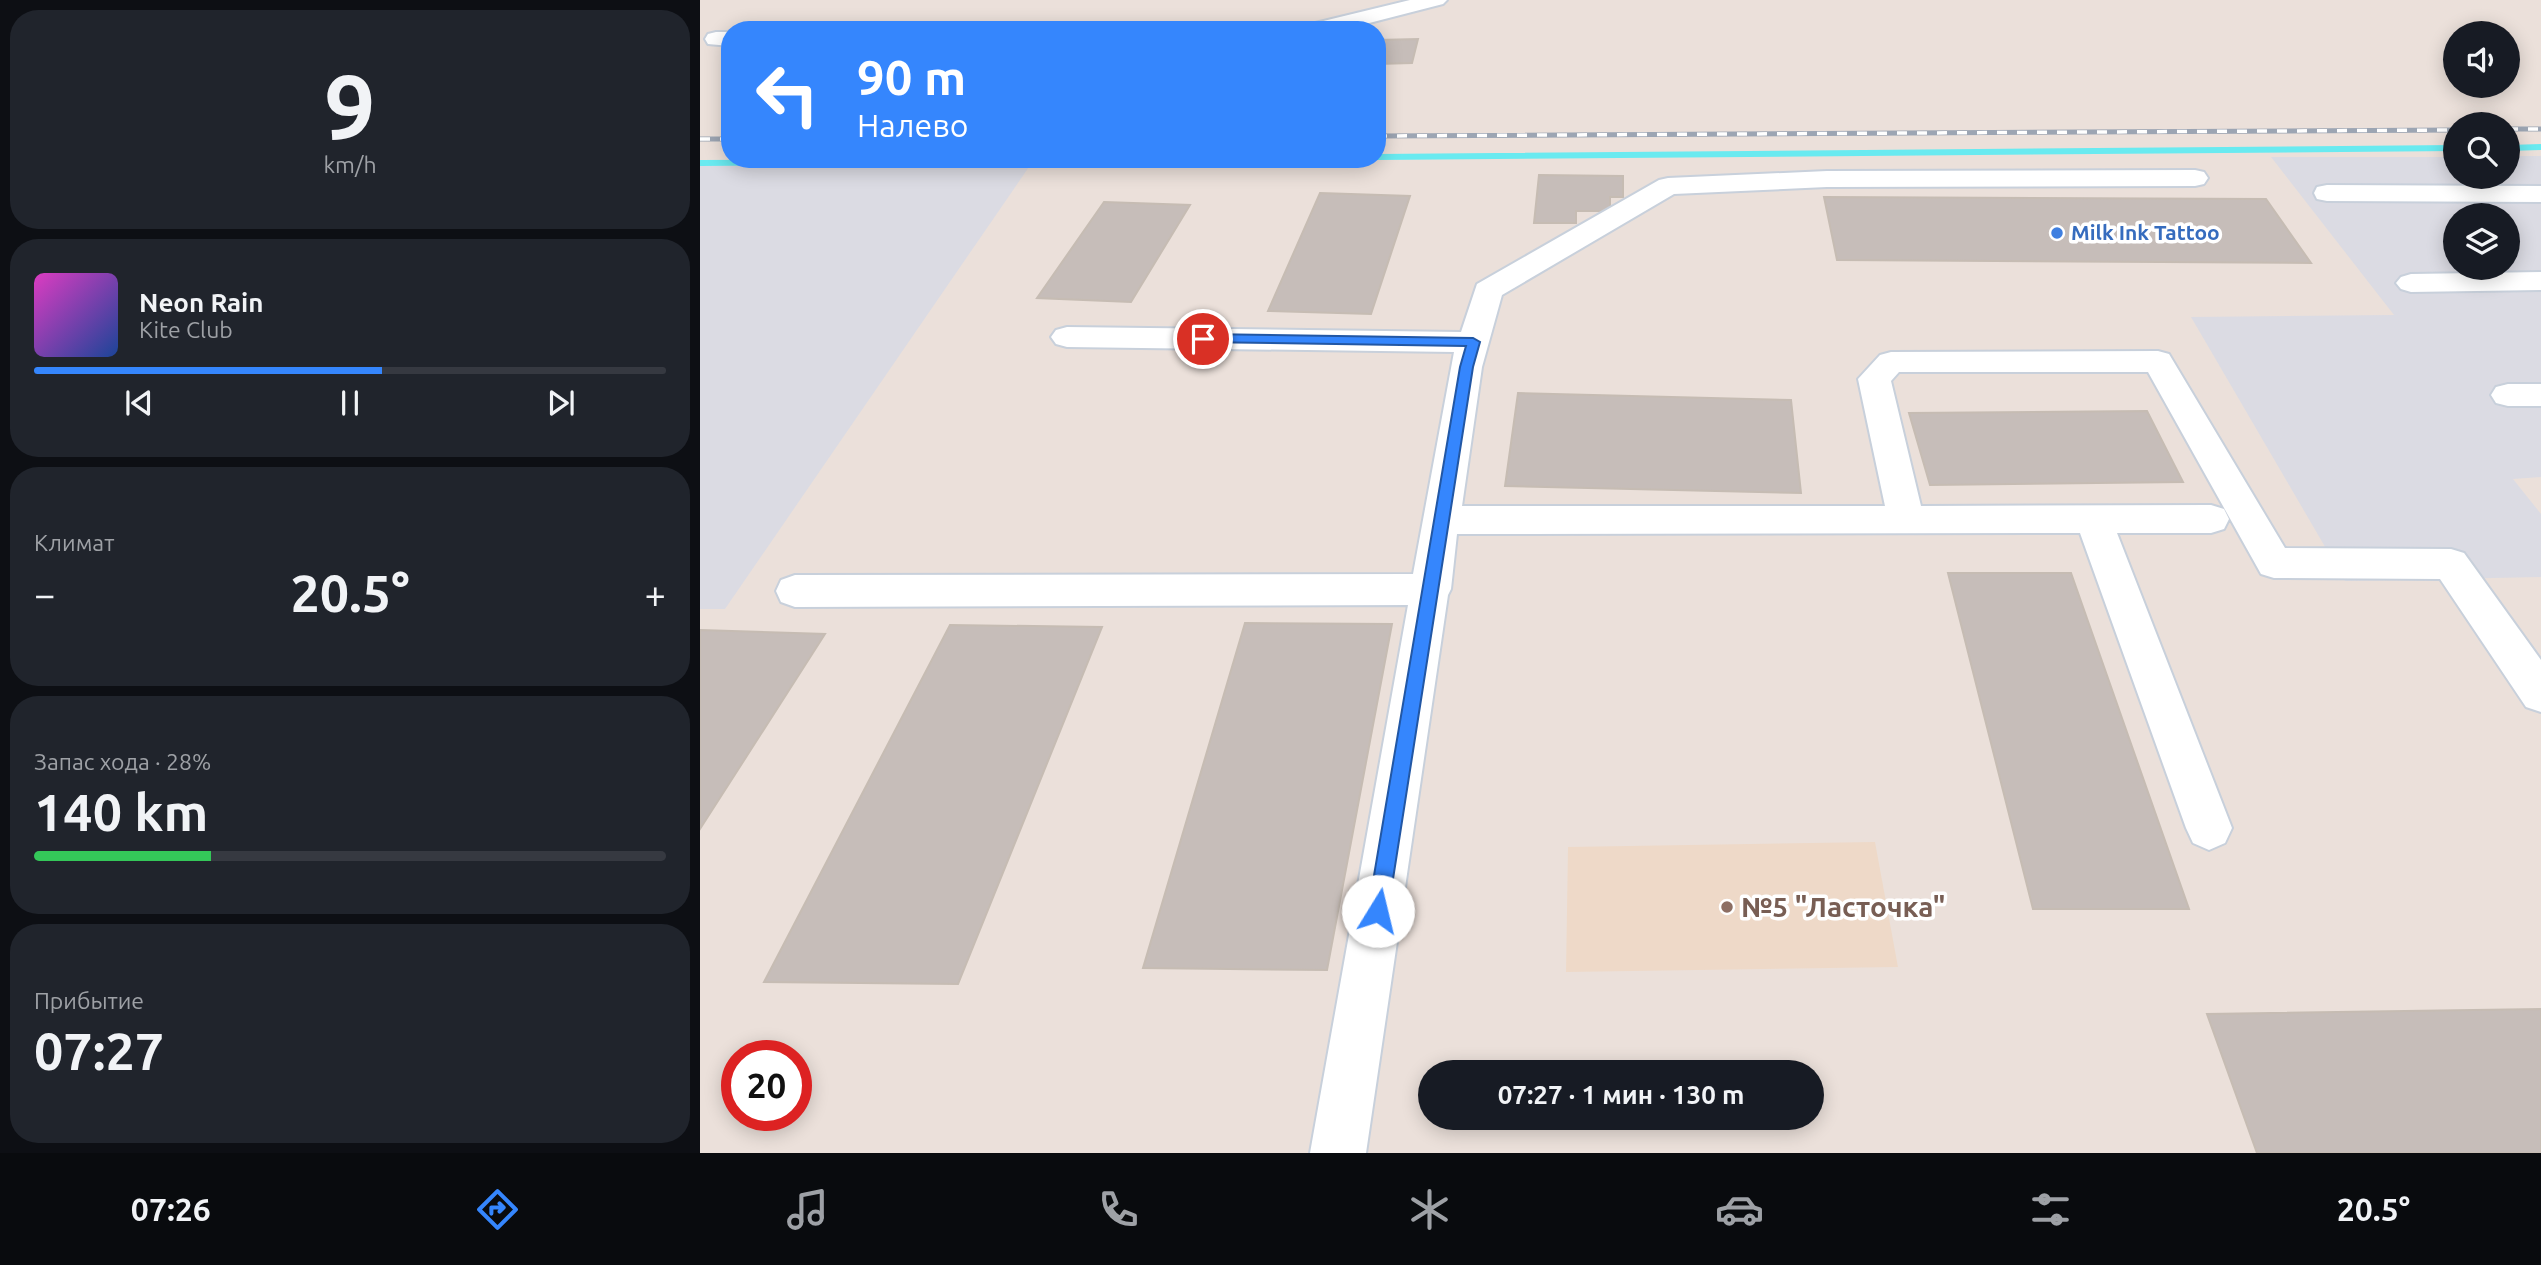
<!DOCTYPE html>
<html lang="ru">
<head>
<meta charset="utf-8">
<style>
  :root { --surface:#171b24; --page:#20242c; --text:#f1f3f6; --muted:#9ea1a6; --line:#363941; --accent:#3586fd }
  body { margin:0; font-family:Ubuntu,sans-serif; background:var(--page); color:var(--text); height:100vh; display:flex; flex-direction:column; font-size:26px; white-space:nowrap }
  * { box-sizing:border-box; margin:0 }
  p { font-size:23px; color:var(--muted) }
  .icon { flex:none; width:38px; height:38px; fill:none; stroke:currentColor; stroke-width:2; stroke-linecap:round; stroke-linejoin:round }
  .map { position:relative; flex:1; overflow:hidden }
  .side { display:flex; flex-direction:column; gap:10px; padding:10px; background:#0d0f14; width:700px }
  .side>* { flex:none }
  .banner { position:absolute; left:21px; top:21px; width:665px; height:147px; border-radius:28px; box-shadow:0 4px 18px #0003; background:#3586fd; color:#fff; overflow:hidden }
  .tools { position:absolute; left:1743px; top:21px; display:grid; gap:14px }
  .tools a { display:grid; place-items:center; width:77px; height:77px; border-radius:50%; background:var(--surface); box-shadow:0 4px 18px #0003; font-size:35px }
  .speed { position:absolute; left:21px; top:1040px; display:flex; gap:14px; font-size:35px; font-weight:700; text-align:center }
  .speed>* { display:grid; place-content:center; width:91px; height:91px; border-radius:50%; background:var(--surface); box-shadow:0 4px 18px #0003; line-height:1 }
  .speed .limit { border:10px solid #d22; background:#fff; color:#111 }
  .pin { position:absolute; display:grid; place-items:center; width:60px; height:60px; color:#fff; margin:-30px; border:4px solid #fff; border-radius:50%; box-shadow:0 2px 7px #0007 }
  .me { position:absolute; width:77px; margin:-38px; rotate:9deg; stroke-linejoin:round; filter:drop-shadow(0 0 5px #0008) }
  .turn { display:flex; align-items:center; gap:24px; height:147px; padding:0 21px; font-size:32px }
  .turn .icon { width:91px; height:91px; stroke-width:2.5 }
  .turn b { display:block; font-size:49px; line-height:60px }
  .big { font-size:52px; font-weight:600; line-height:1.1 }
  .side .card { flex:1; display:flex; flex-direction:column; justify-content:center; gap:10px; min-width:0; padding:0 24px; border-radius:28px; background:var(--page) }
  .side .dial { align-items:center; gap:0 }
  .dial b { font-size:91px; line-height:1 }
  .song { display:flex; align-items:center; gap:21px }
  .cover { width:84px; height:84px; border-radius:10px; background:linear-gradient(135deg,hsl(310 70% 55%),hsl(220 70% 35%)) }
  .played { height:7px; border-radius:4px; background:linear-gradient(90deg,var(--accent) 55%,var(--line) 55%) }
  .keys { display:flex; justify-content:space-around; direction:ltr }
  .heat { display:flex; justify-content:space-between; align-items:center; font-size:38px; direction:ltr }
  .charge { height:10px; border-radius:5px; background:linear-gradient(90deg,#34c759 28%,var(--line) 0) }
  .trip { position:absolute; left:718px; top:1060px; width:406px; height:70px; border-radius:35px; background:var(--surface); box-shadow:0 4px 18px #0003; font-weight:600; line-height:70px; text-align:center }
  .tabs { display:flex; height:112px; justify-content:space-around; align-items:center; background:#090b0e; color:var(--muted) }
  .tabs .icon { width:49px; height:49px }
  .tabs .current { color:var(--accent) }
  .tabs b { font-size:32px; color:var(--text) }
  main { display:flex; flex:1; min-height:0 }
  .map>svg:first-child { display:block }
  .industrial { fill:#dbdbe3; fill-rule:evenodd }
  .education { fill:#eed9c8 }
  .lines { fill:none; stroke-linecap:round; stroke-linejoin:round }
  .stream { fill:#69eaf0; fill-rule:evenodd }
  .building { fill:#c6bdb9; stroke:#c6bcb3; stroke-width:2 }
  .minor-casing { stroke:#c8d0db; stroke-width:4 }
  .minor { fill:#fff; fill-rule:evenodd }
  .rail-casing { stroke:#9ca5b3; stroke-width:5 }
  .rail { stroke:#fff; stroke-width:3.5; stroke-dasharray:10; stroke-linecap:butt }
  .route { fill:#3586fd; stroke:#2257a4; stroke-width:2 }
  .shop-dot { fill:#3f7fe0; stroke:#fff; stroke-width:2.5 }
  .education-dot { fill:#8d6e63; stroke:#fff; stroke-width:2.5 }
  .labels { text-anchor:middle; stroke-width:7; stroke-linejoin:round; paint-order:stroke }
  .far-shop-label { font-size:21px; font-weight:bold; fill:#366cbe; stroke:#fff; text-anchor:start }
  .near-education-label { font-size:28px; font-weight:bold; fill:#785e54; stroke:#fff; text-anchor:start }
</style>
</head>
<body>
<main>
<section class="side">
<div class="card dial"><b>9</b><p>km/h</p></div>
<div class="card">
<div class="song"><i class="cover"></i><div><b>Neon Rain</b><p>Kite Club</p></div></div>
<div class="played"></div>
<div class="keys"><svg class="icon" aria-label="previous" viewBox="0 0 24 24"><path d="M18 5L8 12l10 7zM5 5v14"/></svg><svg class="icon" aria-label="pause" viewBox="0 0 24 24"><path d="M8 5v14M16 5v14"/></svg><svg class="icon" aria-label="next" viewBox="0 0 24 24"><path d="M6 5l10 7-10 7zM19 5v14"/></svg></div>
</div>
<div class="card"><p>Климат</p>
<div class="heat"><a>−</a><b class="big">20.5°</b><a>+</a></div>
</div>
<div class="card"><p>Запас хода · 28%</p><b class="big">140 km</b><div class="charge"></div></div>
<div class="card"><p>Прибытие</p><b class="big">07:27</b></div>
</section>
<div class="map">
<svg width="1841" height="1153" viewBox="0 0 1841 1153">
  <rect width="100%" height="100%" fill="#ebe0da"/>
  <!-- industrial -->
  <path class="industrial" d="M1808,156H1841V477L1813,479L1841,514V577L1645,581L1491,317L1694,315L1571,157H1755V177H1808ZM1755,215H1808V268H1755Z
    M331,164L25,609H0V165Z"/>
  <!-- education -->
  <path class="education" d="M1175,842L1198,967L866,972L868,847Z"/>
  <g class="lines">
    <!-- stream -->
    <path class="stream" d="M1841,144V150L1808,151V145Z
      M1755,145V151L677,160L673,159H677V154Z
      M464,159L459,162L0,166V160Z"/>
  </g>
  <!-- building -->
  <path class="building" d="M718,39L712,63L677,64V40Z
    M839,175L923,176V197H910V211H876V223H834Z
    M620,193L710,196L671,314L568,311Z
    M1124,197L1566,199L1611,263L1137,260Z
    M404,202L490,205L431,302L337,298Z
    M818,393L1091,400L1101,493L805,486Z
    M1447,411L1483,482L1230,485L1209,413Z
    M1248,573H1371L1489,909H1333Z
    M545,623L692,624L627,970L443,968Z
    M250,625L402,627L258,984L64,982Z
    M0,630L125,634L0,829Z
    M1841,1009V1153H1557L1507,1014Z"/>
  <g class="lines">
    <!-- minor casing -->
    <g class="minor-casing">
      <path id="minor" d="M710,0H747L743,4L642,30H604L607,25Z
        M16,32H30V46L8,44L5,39L8,34Z
        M1495,170L1504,172L1508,178L1504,184L1495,186L1127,187L974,194L802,295L782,367L762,506H1185L1158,379L1180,355L1191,352L1458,351L1469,354L1585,548L1751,549L1764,553L1841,660V712L1826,707L1740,579L1574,578L1561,574L1448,372H1199L1191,381L1221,506L1511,505L1524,509L1529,519L1524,529L1511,533H1417L1532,828L1525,843L1509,850L1493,843L1486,828L1380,533L757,534L751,589L748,595L666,1153H610L708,605L95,607L81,602L76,591L81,580L95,575L713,574L754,352L367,347L356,344L351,337L356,330L367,327L761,332L777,284L959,180L968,178L1127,171Z
        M1627,185L1841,186V202L1627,201L1617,199L1614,193L1617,187Z
        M1841,272V290L1711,292L1701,289L1696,283L1701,277L1711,274Z
        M1808,384H1841V406H1808L1796,403L1791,395L1796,387Z"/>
    </g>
    <!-- minor -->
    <use href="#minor" class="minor"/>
    <!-- rail casing -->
    <g class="rail-casing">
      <path id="rail" d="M1808,129H1841
        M677,136L1755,130
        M0,139H30"/>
    </g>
    <!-- rail -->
    <use href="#rail" class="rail"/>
  </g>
  <!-- route -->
  <path class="route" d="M503,334L773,338L780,342L773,367L688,911L685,918L678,921L671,918L668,911L760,367L766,346L498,342V336Z"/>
  <!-- markers -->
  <circle class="shop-dot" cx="1357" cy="233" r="7"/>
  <circle class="education-dot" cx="1027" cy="907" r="7"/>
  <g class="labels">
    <!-- far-shop labels -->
    <g class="far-shop-label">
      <text x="1371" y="240">Milk Ink Tattoo</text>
    </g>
    <!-- near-education labels -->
    <g class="near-education-label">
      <text x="1041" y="917">№5 "Ласточка"</text>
    </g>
  </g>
</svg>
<div class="tools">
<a><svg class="icon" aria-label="sound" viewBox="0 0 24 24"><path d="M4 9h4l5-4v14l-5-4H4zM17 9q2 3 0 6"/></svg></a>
<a><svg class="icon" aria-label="search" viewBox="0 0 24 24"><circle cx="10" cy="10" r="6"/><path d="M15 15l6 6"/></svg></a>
<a><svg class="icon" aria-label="layers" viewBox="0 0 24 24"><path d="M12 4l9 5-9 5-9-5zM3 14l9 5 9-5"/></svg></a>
</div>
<div class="speed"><div class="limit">20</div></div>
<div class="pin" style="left:503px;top:339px;background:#d93025"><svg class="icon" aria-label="arrive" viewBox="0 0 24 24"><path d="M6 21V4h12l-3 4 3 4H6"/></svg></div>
<svg class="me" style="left:678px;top:911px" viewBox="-20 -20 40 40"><circle r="19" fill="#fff"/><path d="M0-13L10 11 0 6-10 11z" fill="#3586fd"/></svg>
<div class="trip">07:27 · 1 мин · 130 m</div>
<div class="banner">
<div class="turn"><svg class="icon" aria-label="left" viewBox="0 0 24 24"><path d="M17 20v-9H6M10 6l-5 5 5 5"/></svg><div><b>90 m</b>Налево</div></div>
</div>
</div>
</main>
<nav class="tabs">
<b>07:26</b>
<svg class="icon current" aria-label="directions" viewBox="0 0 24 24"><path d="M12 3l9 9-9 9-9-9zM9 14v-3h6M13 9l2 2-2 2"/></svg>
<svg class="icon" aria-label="music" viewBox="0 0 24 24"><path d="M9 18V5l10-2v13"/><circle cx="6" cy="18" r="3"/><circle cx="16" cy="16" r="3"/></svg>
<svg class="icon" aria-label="phone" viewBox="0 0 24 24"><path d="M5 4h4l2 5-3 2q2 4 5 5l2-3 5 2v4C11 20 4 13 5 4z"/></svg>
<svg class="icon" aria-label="climate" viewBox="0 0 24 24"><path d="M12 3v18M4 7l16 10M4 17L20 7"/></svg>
<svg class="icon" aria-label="car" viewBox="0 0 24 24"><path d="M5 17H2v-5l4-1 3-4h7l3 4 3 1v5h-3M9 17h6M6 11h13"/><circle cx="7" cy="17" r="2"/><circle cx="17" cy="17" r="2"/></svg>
<svg class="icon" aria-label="filters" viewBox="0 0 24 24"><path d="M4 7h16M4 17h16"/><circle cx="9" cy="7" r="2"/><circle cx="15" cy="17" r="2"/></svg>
<b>20.5°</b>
</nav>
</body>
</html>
